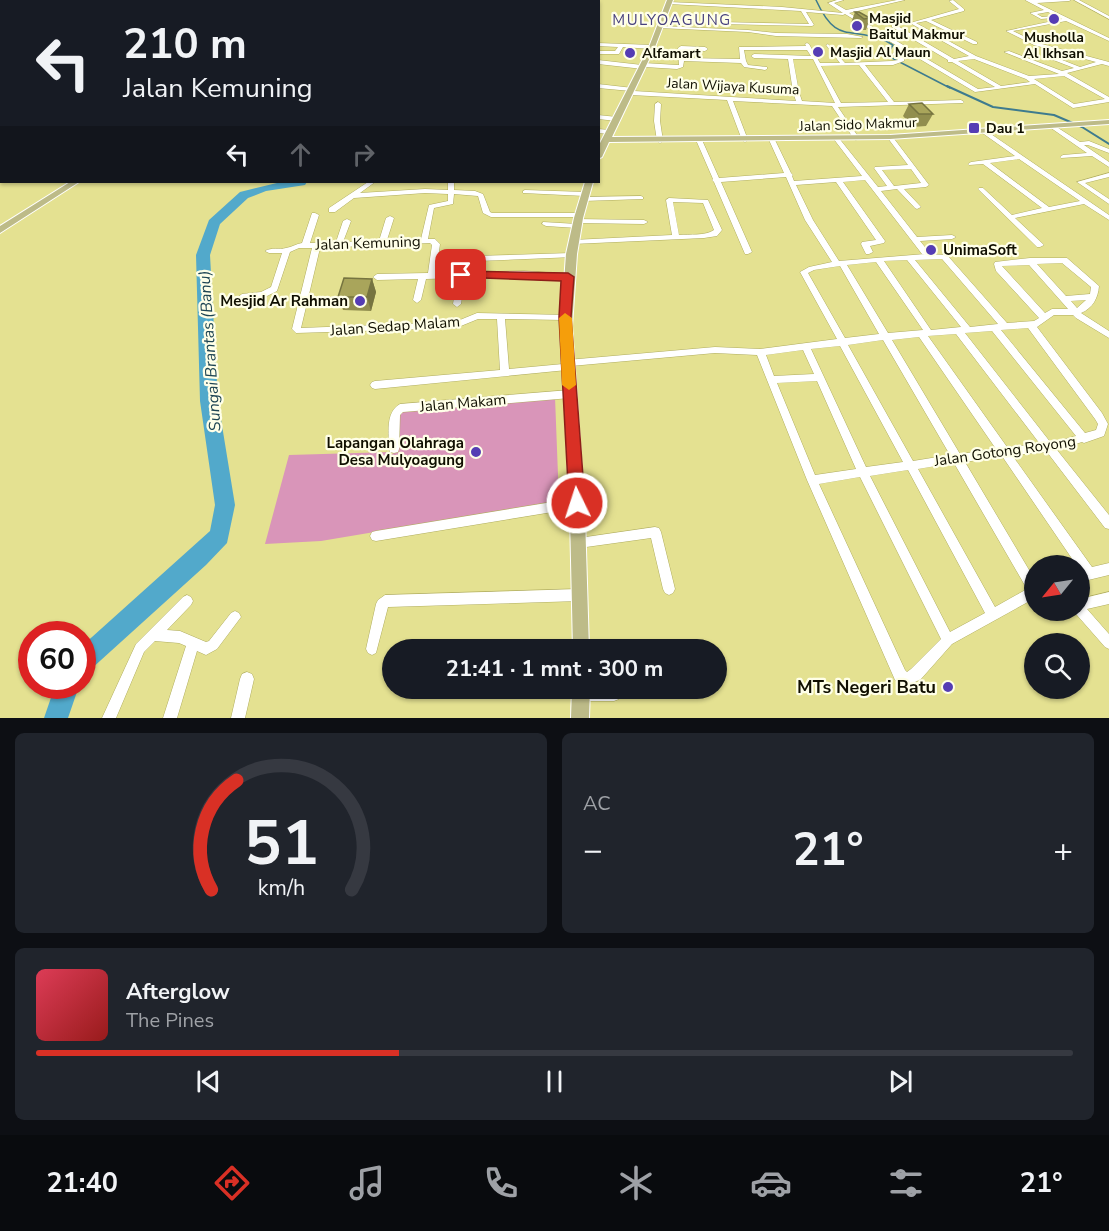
<!DOCTYPE html>
<html lang="id">
<head>
<meta charset="utf-8">
<style>
  :root { --surface:#171b24; --page:#20242c; --text:#f1f3f6; --muted:#9ea1a6; --line:#363941; --accent:#d93025 }
  body { margin:0; font-family:"Nunito Sans",sans-serif; background:var(--page); color:var(--text); height:100vh; display:flex; flex-direction:column; font-size:22px; white-space:nowrap }
  * { box-sizing:border-box; margin:0 }
  p { font-size:20px; color:var(--muted) }
  .icon { flex:none; width:33px; height:33px; fill:none; stroke:currentColor; stroke-width:2; stroke-linecap:round; stroke-linejoin:round }
  .map { position:relative; height:718px; overflow:hidden }
  .panel { display:flex; flex-direction:column; gap:15px; padding:15px; background:#0d0f14; flex:1 }
  .panel>* { flex:none }
  .hud { position:absolute; left:0px; top:0px; width:600px; height:183px; box-shadow:0 2px 4px #0004; background:#171b24; color:var(--text); overflow:hidden }
  .needle { width:39px; rotate:240deg }
  .tools { position:absolute; left:1024px; top:555px; display:grid; gap:12px }
  .tools a { display:grid; place-items:center; width:66px; height:66px; border-radius:50%; background:var(--surface); box-shadow:0 2px 4px #0004; font-size:30px }
  .speed { position:absolute; left:18px; top:621px; display:flex; gap:12px; font-size:30px; font-weight:700; text-align:center }
  .speed>* { display:grid; place-content:center; width:78px; height:78px; border-radius:50%; background:var(--surface); box-shadow:0 2px 4px #0004; line-height:1 }
  .speed .limit { border:9px solid #d22; background:#fff; color:#111 }
  .pin { position:absolute; display:grid; place-items:center; width:51px; height:51px; color:#fff; margin:-26px; border-radius:12px; box-shadow:0 3px 9px #0006 }
  .me { position:absolute; width:66px; margin:-33px; rotate:356deg; stroke-linejoin:round; filter:drop-shadow(0 0 4px #0008) }
  .turn { display:flex; align-items:center; gap:21px; height:126px; padding:0 24px; font-size:27px }
  .turn .icon { width:78px; height:78px; stroke-width:2.5 }
  .turn b { display:block; font-size:42px; line-height:51px }
  .lanes { display:flex; align-items:center; height:57px; padding:0 24px; background:#0003; justify-content:center; gap:30px; direction:ltr }
  .lanes .off { opacity:.35 }
  .big { font-size:45px; font-weight:700; line-height:1.1 }
  .panel .tile { flex:1; display:flex; flex-direction:column; justify-content:center; gap:9px; min-width:0; padding:0 21px; border-radius:9px; background:var(--page) }
  .panel .dial { align-items:center; gap:0 }
  .dial svg { height:156px; overflow:visible; fill:none; stroke:var(--line); stroke-width:7; stroke-linecap:round; text-anchor:middle }
  .dial text { fill:var(--text); stroke:none }
  .song { display:flex; align-items:center; gap:18px }
  .cover { width:72px; height:72px; border-radius:9px; background:linear-gradient(135deg,hsl(350 70% 55%),hsl(0 70% 35%)) }
  .played { height:6px; border-radius:3px; background:linear-gradient(90deg,var(--accent) 35%,var(--line) 35%) }
  .keys { display:flex; justify-content:space-around; direction:ltr }
  .heat { display:flex; justify-content:space-between; align-items:center; font-size:33px; direction:ltr }
  .panel .tiles { flex:1; display:grid; gap:15px; grid-template-columns:1fr 1fr }
  .tile:last-child { grid-column:span 2 }
  .trip { position:absolute; left:382px; top:639px; width:345px; height:60px; border-radius:30px; background:var(--surface); box-shadow:0 2px 4px #0004; font-weight:700; line-height:60px; text-align:center }
  .dock { display:flex; height:96px; justify-content:space-around; align-items:center; background:#090b0e; color:var(--muted) }
  .dock .icon { width:42px; height:42px }
  .dock .active { color:var(--accent) }
  .dock b { font-size:27px; color:var(--text) }
  .map>svg:first-child { display:block }
  .green { fill:#d995b9 }
  .lines { fill:none; stroke-linecap:round; stroke-linejoin:round }
  .stream-far1 { stroke:#3e7b8e; stroke-width:1.5 }
  .stream { stroke:#3e7b8e; stroke-width:2 }
  .river { fill:#52a9cb; fill-rule:evenodd }
  .minor-casing { stroke:#b0ad5f; stroke-width:1 }
  .major-casing { stroke:#fff; stroke-width:2 }
  .minor { fill:#fff; fill-rule:evenodd }
  .major { fill:#bdbb88; fill-rule:evenodd }
  .wall { fill:#918e4e }
  .shaded-wall { fill:#767440 }
  .building { fill:#a9a55b; stroke:#767440; stroke-width:1.5 }
  .route { fill:#d93025; stroke:#8d1f18; stroke-width:1.5 }
  .slow { fill:#f59e0b }
  .poi-dot { fill:#553db4; stroke:#ffffe8; stroke-width:2 }
  .labels { text-anchor:middle; stroke-width:4.5; stroke-linejoin:round; paint-order:stroke }
  .far-poi-label { font-size:14px; font-weight:bold; fill:#100f00; stroke:#ffffe8; text-anchor:start }
  .far-street-label { font-size:14px; fill:#100f00; stroke:#ffffe8 }
  .far-quarter-label { font-size:15px; letter-spacing:1.5px; fill:#47407e; stroke:#ffffe8 }
  .street-label { font-size:15px; fill:#100f00; stroke:#ffffe8 }
  .poi-label { font-size:15px; font-weight:bold; fill:#100f00; stroke:#ffffe8; text-anchor:end }
  .water-label { font-size:16px; font-style:italic; fill:#1d4453; stroke:#ffffe8 }
  .near-poi-label { font-size:18px; font-weight:bold; fill:#100f00; stroke:#ffffe8; text-anchor:end }
</style>
</head>
<body>
<div class="map">
<svg width="1109" height="718" viewBox="0 0 1109 718">
  <rect width="100%" height="100%" fill="#e4e191"/>
  <!-- green -->
  <path class="green" d="M555,397L559,501L321,541L265,544L289,455L391,452V455L395,452L398,413L401,410Z"/>
  <g class="lines">
    <!-- stream-far1 -->
    <path class="stream-far1" d="M816,0C837,46 849,25 886,41L893,45L888,53L890,57L950,88"/>
    <!-- stream -->
    <path class="stream" d="M947,86L993,107L1054,115L1082,127L1109,144"/>
    <!-- river -->
    <path class="river" d="M281,182H307L305,185L266,191L248,198L220,224L210,255L218,401L235,505L227,543L206,565L90,670L82,674V646L210,531L215,505L200,401L196,255L209,220L240,192Z
      M55,686H79L68,718H44Z"/>
    <!-- minor casing -->
    <g class="minor-casing">
      <path id="minor" d="M231,0L253,2H235Z
        M294,0H299L298,2H293Z
        M335,0H345L346,1L338,2Z
        M374,0H378L377,2H373Z
        M837,0H844L834,3L846,10L897,0H905L849,13L978,89L995,87L952,62H948V60L892,27V25H896L954,59L969,56L910,23L959,9L949,1L953,0L964,9V11L931,20L977,42V44H973L926,21L916,23L976,56L1029,76L1059,74L1004,52L1009,51L1062,71L1074,68L1043,56V54H1047L1080,67L1096,62L1034,45L1006,31L1062,19L1048,12L1037,14L1042,17L1053,16V18L1041,19L1030,13L1044,10L1025,0H1071L1069,1L1037,3L1109,38V41L1066,21L1013,31L1038,43L1109,62V66L1102,64L1067,73L1109,97V102L1073,108L1035,84L975,92L903,49L898,54L904,59V61L893,65H865L894,102L961,100L964,102L963,103L838,107L859,138L856,140L854,139L832,106L733,101L748,140L745,142L742,140L727,100L631,95L628,93L631,91L598,88V84L633,88L636,90L634,91L796,101L793,92L788,59L754,58L751,56L754,54L811,56L807,50H744L746,61L748,65L767,67V69L765,70L744,67L741,63L684,61L683,67L677,69L645,67L643,69L598,64V60L642,65L644,63L677,65H679L678,48L681,46L705,47L708,49L705,51L684,50V58L740,59L739,47L806,46L805,44L807,43L809,44L820,63H840L826,45L828,44L845,63L892,61L898,60L892,54L899,47L845,14L843,15L806,12L814,25L812,26L722,24L720,23V22L809,24L801,11L669,4L667,3L669,2L782,7L843,13L828,3ZM793,59H813L835,103L802,101L799,92ZM974,59L1026,79L1030,82L1001,86L958,61ZM859,65L888,102L841,103L821,66ZM1064,76L1105,99L1074,104L1034,79Z
        M1074,0H1079L1109,16V19Z
        M661,26L748,30L776,33L847,34L863,37L861,38L776,36L748,32L659,28V26Z
        M598,43L652,45L655,47L652,49L623,47L619,54H598V51H615L618,47L598,46Z
        M658,102L661,104L660,121L663,141L660,143L657,141L654,121L655,104Z
        M598,115L617,117L620,119L617,121L598,119Z
        M1051,126H1055L1080,142L1089,141L1109,149V153L1088,145H1084L1109,162V167L1092,156L1061,158L1060,157L1063,155L1087,153L1051,128Z
        M598,129L610,130L613,132L610,134L598,133Z
        M981,130H985L1109,215V220L1084,204L1015,218L1044,245L1040,247H1037L978,189L979,188H983L1012,215L1042,208L983,164L969,165L968,164L971,162L1015,156L981,132ZM1019,159L1080,201L1049,207L990,163Z
        M888,136H892L929,185L926,187L904,189L921,207L917,209L915,208L897,189L881,191L917,237L952,235L956,237L952,239L920,241L929,252L925,254L947,255L1007,323L1034,321L1039,318L996,271L994,264L995,262L1030,258H1067L1099,286C1098,298 1093,308 1081,313L1109,331V338L1076,318L1073,315H1054L1037,327L1102,413L1108,424L1104,436L1084,443L1082,442L1057,450L1109,515V529L1105,528L1047,452L1012,455L1092,567L1109,563V575L1080,582V566H1077L1002,456L965,462L1035,580V598L952,644L921,679L907,686L895,680L807,480L757,355L715,353L571,366L570,369L567,370L375,389L372,388L370,385L372,382L375,381L500,370L497,319H478L456,328L296,333L292,329L312,248H299L290,252L277,291L263,298L242,300L238,297L242,294L261,292L271,287L282,253H269L265,251C272,247 279,250 286,248C292,247 296,244 302,243L312,213H315L319,215L310,243L336,242L343,221L347,219L351,221L343,242L379,241L386,218L390,216L394,218L387,240L421,239L429,205L448,201V194L425,193L354,198L335,212H329V208L368,182H375L360,193L425,189L448,190V182H454V190L475,191L483,194L490,212L492,213H579L583,215L579,217H491L483,213L478,196L454,194L453,204L434,208L428,239H435L440,244L436,273L469,272L471,259L475,256L571,253H574V257L478,261L476,272L524,271L568,274L571,275L572,277L571,279L524,277L465,278L461,304L457,307L453,304L457,278L426,279L421,300L417,303L413,300L418,279L377,280L373,277L377,274L428,273L432,245L430,243L320,248L301,328L455,322L477,313L568,315L569,317L565,320L505,319L509,369L563,364L564,361L567,360L715,347L760,349L837,339L800,272L809,267L832,262L805,220L786,177L721,182L752,252L748,254H745L714,182L712,180L713,179L696,140L699,138L702,140L719,178L784,173L769,140L772,138L775,140L791,173L793,175L792,176L794,181L862,176L833,138L838,137L878,187L887,186L874,168L875,167L908,165L887,137ZM911,169L921,183L894,186L882,170ZM865,180L922,254H925L839,261L813,220L796,185L836,182L876,240L862,242L861,244L866,254H869L873,252L870,246L884,243L885,241L843,182ZM942,259L998,324L970,327L915,260ZM907,260L961,327L931,330L884,261ZM876,262L923,330L888,333L847,265ZM1062,263L1091,287L1090,294L1066,296L1037,264ZM1029,265L1068,309H1052L1045,313L1002,266ZM840,266L879,334L845,338L808,273L814,270ZM1086,300L1077,308L1071,301ZM1028,328L1095,419L1098,424L1096,430L1085,433L1001,330ZM992,331L1076,436L1051,443L965,333ZM956,334L1040,444L1007,447L928,336ZM919,337L996,449L960,454L892,340ZM883,340L950,455L913,461L848,345ZM840,346L903,462L866,467L811,349ZM803,350L814,374L774,376L766,355ZM817,381L856,469L815,475L777,383ZM954,463L1027,589L995,607L918,469ZM908,470L985,613L950,632L870,476ZM860,477L941,639L911,669L907,672L905,670L819,484Z
        M1109,173V177L1085,183L1109,199V204L1077,182Z
        M525,190L585,192L588,194L585,196L523,193V191Z
        M641,196L643,197V199L583,201L580,199L583,197Z
        M669,198L708,200L722,230L717,236L704,238L573,244L569,242L573,240L672,235L666,200ZM673,202L703,203L714,230C705,236 690,234 679,235Z
        M575,219L644,220L648,222L644,224L578,223L574,221Z
        M543,222L577,224L581,226L577,228L546,226L542,224Z
        M570,390L573,391L575,394L573,397L570,398L403,412L400,415L399,449L398,452L394,453L390,452L389,449C389,434 385,412 400,404Z
        M577,498L581,500L582,503L581,506L577,508L376,541L372,540L370,536L372,532L376,531Z
        M655,527L659,528L661,532L675,589L673,593L669,595L665,593L663,589L651,538L579,548L575,547L573,543L575,539L579,538Z
        M579,589L583,591L585,595L583,599L579,601L388,607L376,653L372,655L368,653L366,649L376,604L378,600L385,595Z
        M1109,592V604L1087,609L1109,634V649L1105,647L1076,614L1074,610H1080V599Z
        M187,595L191,597L193,601L191,605L167,630L180,631L206,642L209,641L231,613L235,611L239,613L241,617L217,649L206,655L197,651L177,718H163L186,646L179,643L155,641L144,652L116,718H102L136,644L183,597Z
        M247,672L252,674L254,679L245,718H231L240,679L242,674Z
        M578,688H617L621,694L619,699L614,701H581L576,699L574,694Z"/>
    </g>
    <!-- major casing -->
    <g class="major-casing">
      <path id="major" d="M354,0H360L352,2Z
        M667,0H673L655,47L612,137L890,135L1109,120V124L890,139L609,142L602,157L598,159V147L649,47Z
        M70,182H79L0,233V226Z
        M585,182H593L583,218L577,254L572,326L585,516L589,650H573L570,516L561,326L566,254L574,218Z
        M572,688H590L589,718H571Z"/>
    </g>
    <!-- minor -->
    <use href="#minor" class="minor"/>
    <!-- major -->
    <use href="#major" class="major"/>
  </g>
  <!-- wall -->
  <path class="wall" d="M542,0H579L583,2H542Z
    M855,12L870,18L866,30H860L851,23Z
    M909,104L933,114L926,126L913,127L903,116Z
    M372,279L376,292L371,311L343,310L338,297Z"/>
  <!-- shaded-wall -->
  <path class="shaded-wall" d="M372,279L376,292L371,311L367,297Z"/>
  <!-- building -->
  <path class="building" d="M556,0H579L583,2H560Z
    M855,12H859L870,18L864,19Z
    M922,103L933,114H919L909,104Z
    M344,278L372,279L367,297H338Z"/>
  <!-- route -->
  <path class="route" d="M461,271L568,273L574,277L571,317L585,503L583,508L577,511L571,508L569,503L559,317L561,281L457,277V272Z"/>
  <!-- slow -->
  <path class="slow" d="M565,313L572,318L576,385L569,390L562,385L559,318Z"/>
  <!-- markers -->
  <g class="poi-dot">
    <circle cx="1054" cy="19" r="6"/>
    <circle cx="857" cy="26" r="6"/>
    <circle cx="818" cy="52" r="6"/>
    <circle cx="630" cy="53" r="6"/>
    <rect x="968" y="122" width="12" height="12" rx="3"/>
    <circle cx="931" cy="250" r="6"/>
    <circle cx="360" cy="301" r="6"/>
    <circle cx="476" cy="452" r="6"/>
    <circle cx="948" cy="687" r="6"/>
  </g>
  <g class="labels">
    <!-- far-poi labels -->
    <g class="far-poi-label">
      <text x="869" y="23">Masjid<tspan x="869" dy="16">Baitul Makmur</tspan></text>
      <text x="1054" y="42" text-anchor="middle">Musholla<tspan x="1054" dy="16">Al Ikhsan</tspan></text>
      <text x="830" y="57">Masjid Al Maun</text>
      <text x="642" y="58">Alfamart</text>
      <text x="986" y="133">Dau 1</text>
    </g>
    <!-- far-street labels -->
    <g class="far-street-label">
      <text transform="translate(733 86) rotate(3)" y="5">Jalan Wijaya Kusuma</text>
      <text transform="translate(858 124) rotate(-2)" y="5">Jalan Sido Makmur</text>
    </g>
    <!-- far-quarter labels -->
    <g class="far-quarter-label">
      <text x="672" y="25">MULYOAGUNG</text>
    </g>
    <!-- street labels -->
    <g class="street-label">
      <text transform="translate(368 243) rotate(-2)" y="5">Jalan Kemuning</text>
      <text transform="translate(395 326) rotate(-4)" y="5">Jalan Sedap Malam</text>
      <text transform="translate(463 403) rotate(-5)" y="5">Jalan Makam</text>
      <text transform="translate(1005 451) rotate(-8)" y="5">Jalan Gotong Royong</text>
    </g>
    <!-- poi labels -->
    <g class="poi-label">
      <text x="943" y="255" text-anchor="start">UnimaSoft</text>
      <text x="348" y="306">Mesjid Ar Rahman</text>
      <text x="464" y="448">Lapangan Olahraga<tspan x="464" dy="17">Desa Mulyoagung</tspan></text>
    </g>
    <!-- water labels -->
    <g class="water-label">
      <text transform="translate(209 351) rotate(-94)" y="6">Sungai Brantas (Banu)</text>
    </g>
    <!-- near-poi labels -->
    <g class="near-poi-label">
      <text x="936" y="693">MTs Negeri Batu</text>
    </g>
  </g>
</svg>
<div class="tools">
<a><svg class="needle" viewBox="-14 -14 28 28"><path d="M0-13l5 13h-10z" fill="#e53935"/><path d="M0 13l5-13h-10z" fill="#9ea1a6"/></svg></a>
<a><svg class="icon" aria-label="search" viewBox="0 0 24 24"><circle cx="10" cy="10" r="6"/><path d="M15 15l6 6"/></svg></a>
</div>
<div class="speed"><div class="limit">60</div></div>
<div class="pin" style="left:461px;top:275px;background:#d93025"><svg class="icon" aria-label="arrive" viewBox="0 0 24 24"><path d="M6 21V4h12l-3 4 3 4H6"/></svg></div>
<svg class="me" style="left:577px;top:503px" viewBox="-20 -20 40 40"><circle r="17" fill="#d93025" stroke="#fff" stroke-width="3"/><path d="M0-11L8 9 0 5-8 9z" fill="#fff"/></svg>
<div class="trip">21:41 · 1 mnt · 300 m</div>
<div class="hud">
<div class="turn"><svg class="icon" aria-label="left" viewBox="0 0 24 24"><path d="M17 20v-9H6M10 6l-5 5 5 5"/></svg><div><b>210 m</b>Jalan Kemuning</div></div>
<div class="lanes"><svg class="icon" aria-label="left" viewBox="0 0 24 24"><path d="M17 20v-9H6M10 6l-5 5 5 5"/></svg><svg class="icon off" aria-label="ahead" viewBox="0 0 24 24"><path d="M12 20V5M6 11l6-6 6 6"/></svg><svg class="icon off" aria-label="right" viewBox="0 0 24 24"><path d="M7 20v-9h11M14 6l5 5-5 5"/></svg></div>
</div>
</div>
<section class="panel">
<div class="tiles">
<div class="tile dial"><svg viewBox="0 0 100 80">
<path d="M14 69A42 42 0 1 1 86 69"/>
<path d="M14 69A42 42 0 0 1 27 13" stroke="#d93025"/>
<text x="50" y="56" font-size="32" font-weight="700">51</text>
<text x="50" y="72" font-size="11">km/h</text>
</svg></div>
<div class="tile"><p>AC</p>
<div class="heat"><a>−</a><b class="big">21°</b><a>+</a></div>
</div>
<div class="tile">
<div class="song"><i class="cover"></i><div><b>Afterglow</b><p>The Pines</p></div></div>
<div class="played"></div>
<div class="keys"><svg class="icon" aria-label="previous" viewBox="0 0 24 24"><path d="M18 5L8 12l10 7zM5 5v14"/></svg><svg class="icon" aria-label="pause" viewBox="0 0 24 24"><path d="M8 5v14M16 5v14"/></svg><svg class="icon" aria-label="next" viewBox="0 0 24 24"><path d="M6 5l10 7-10 7zM19 5v14"/></svg></div>
</div>
</div>
</section>
<nav class="dock">
<b>21:40</b>
<svg class="icon active" aria-label="directions" viewBox="0 0 24 24"><path d="M12 3l9 9-9 9-9-9zM9 14v-3h6M13 9l2 2-2 2"/></svg>
<svg class="icon" aria-label="music" viewBox="0 0 24 24"><path d="M9 18V5l10-2v13"/><circle cx="6" cy="18" r="3"/><circle cx="16" cy="16" r="3"/></svg>
<svg class="icon" aria-label="phone" viewBox="0 0 24 24"><path d="M5 4h4l2 5-3 2q2 4 5 5l2-3 5 2v4C11 20 4 13 5 4z"/></svg>
<svg class="icon" aria-label="climate" viewBox="0 0 24 24"><path d="M12 3v18M4 7l16 10M4 17L20 7"/></svg>
<svg class="icon" aria-label="car" viewBox="0 0 24 24"><path d="M5 17H2v-5l4-1 3-4h7l3 4 3 1v5h-3M9 17h6M6 11h13"/><circle cx="7" cy="17" r="2"/><circle cx="17" cy="17" r="2"/></svg>
<svg class="icon" aria-label="filters" viewBox="0 0 24 24"><path d="M4 7h16M4 17h16"/><circle cx="9" cy="7" r="2"/><circle cx="15" cy="17" r="2"/></svg>
<b>21°</b>
</nav>
</body>
</html>
